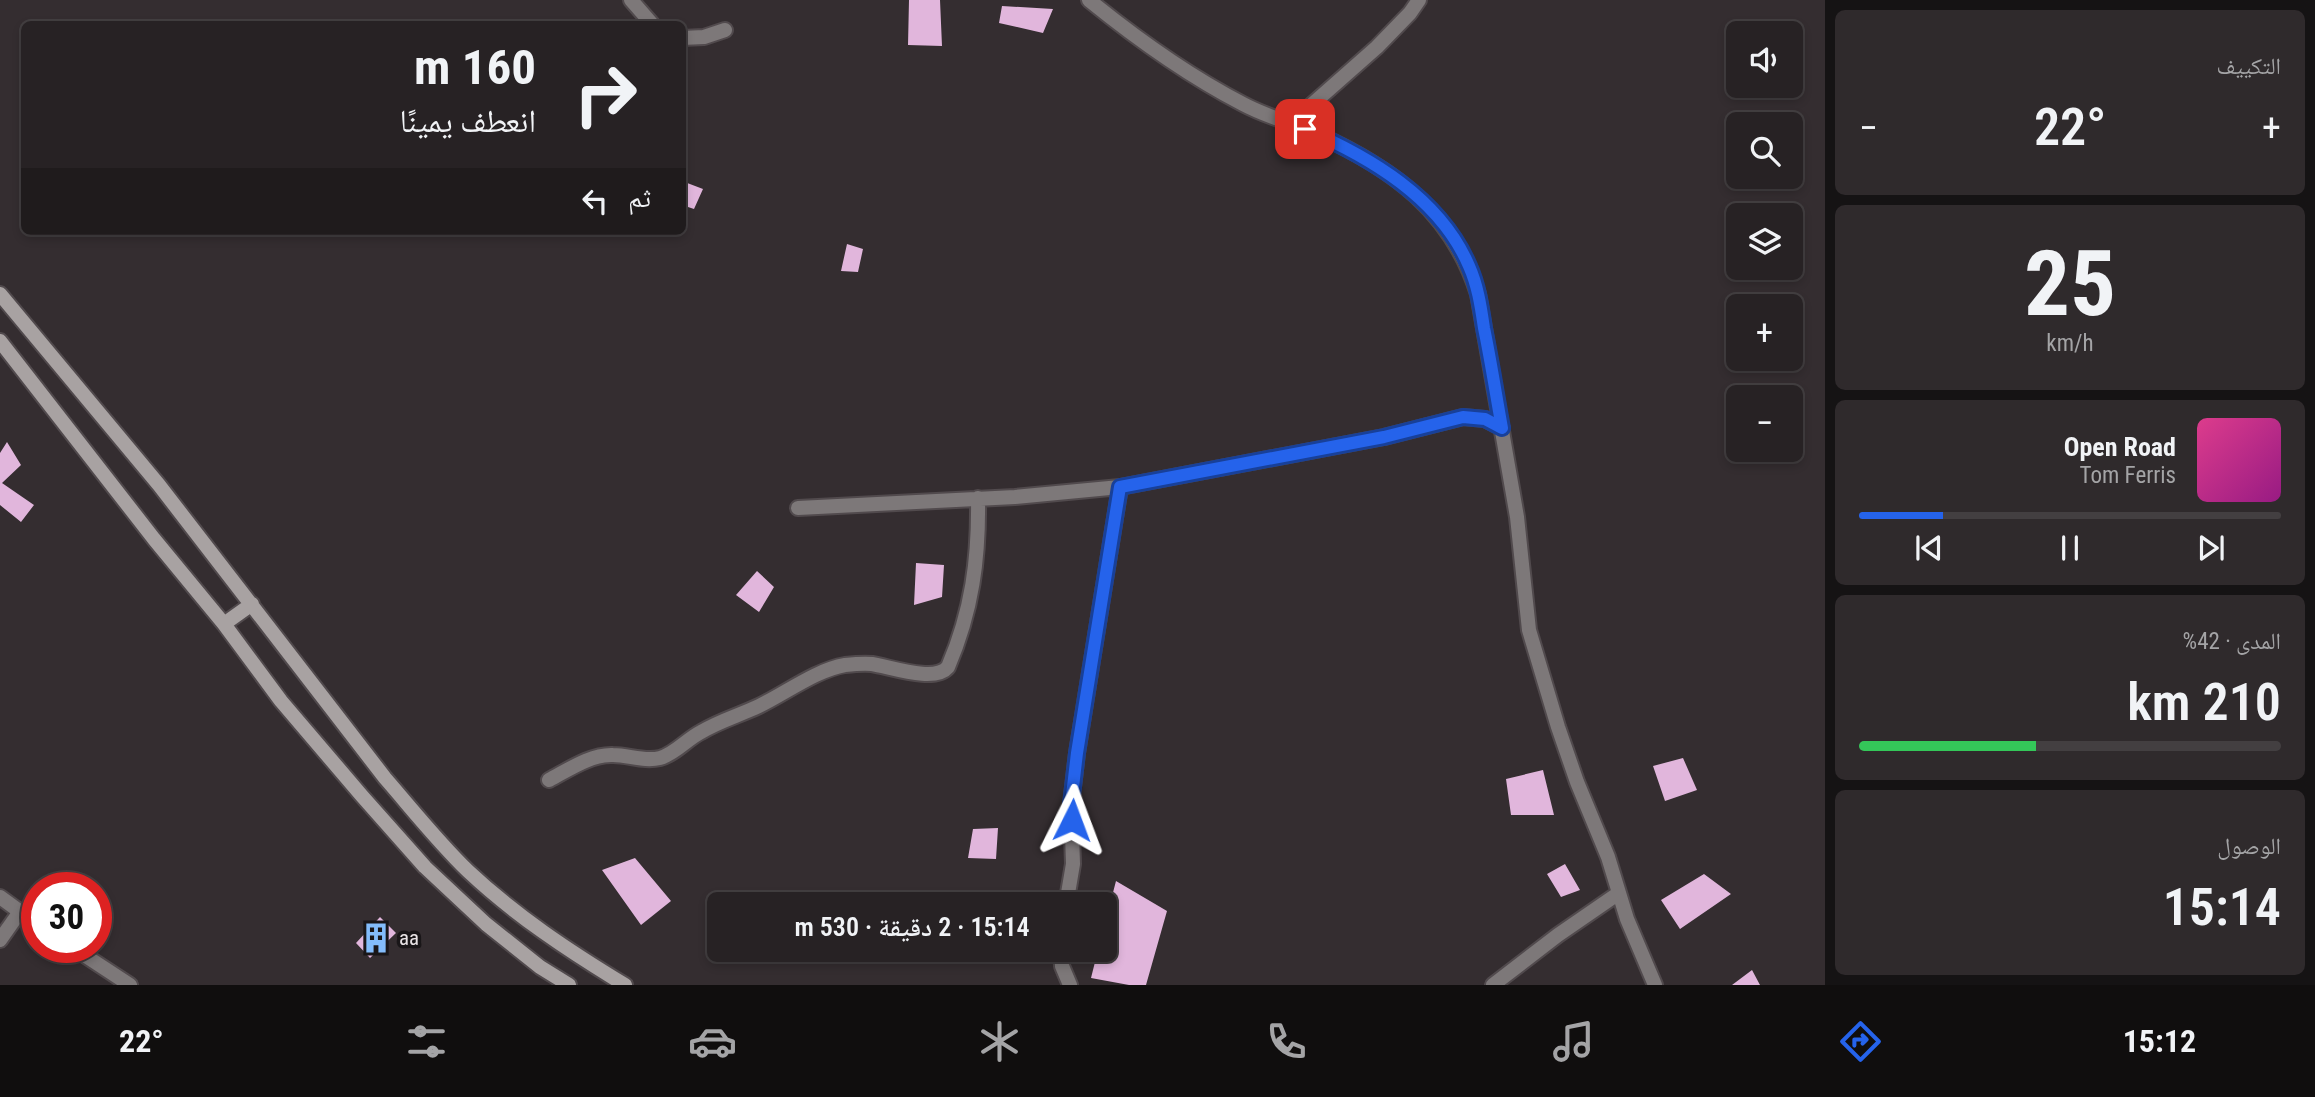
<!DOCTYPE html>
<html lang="ar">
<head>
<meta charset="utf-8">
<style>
  :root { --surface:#272224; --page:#2f2a2c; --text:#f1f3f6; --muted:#a4a4a6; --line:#433f41; --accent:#2563eb }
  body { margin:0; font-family:"Roboto Condensed","Noto Naskh Arabic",sans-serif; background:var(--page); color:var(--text); direction:rtl; height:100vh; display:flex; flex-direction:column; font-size:26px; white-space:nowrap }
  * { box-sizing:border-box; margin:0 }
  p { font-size:23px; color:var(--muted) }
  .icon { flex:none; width:38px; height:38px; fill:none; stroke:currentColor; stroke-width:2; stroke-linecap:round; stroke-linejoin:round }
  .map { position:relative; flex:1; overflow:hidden; direction:ltr }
  .details { display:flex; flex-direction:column; gap:10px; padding:10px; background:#151314; width:490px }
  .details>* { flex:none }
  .banner { position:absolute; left:21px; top:21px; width:665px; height:214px; border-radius:10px; box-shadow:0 4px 10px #0003,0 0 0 2px var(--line); direction:rtl; background:#272224; color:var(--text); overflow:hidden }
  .controls { position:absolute; left:1726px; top:21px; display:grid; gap:14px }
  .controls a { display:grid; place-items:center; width:77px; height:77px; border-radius:10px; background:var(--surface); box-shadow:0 4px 10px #0003,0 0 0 2px var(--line); font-size:35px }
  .speed { position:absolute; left:21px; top:872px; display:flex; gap:14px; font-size:35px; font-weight:700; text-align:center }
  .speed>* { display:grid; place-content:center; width:91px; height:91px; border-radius:50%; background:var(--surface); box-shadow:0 4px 10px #0003,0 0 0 2px var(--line); line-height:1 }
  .speed .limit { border:10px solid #d22; background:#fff; color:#111 }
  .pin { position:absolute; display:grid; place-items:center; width:60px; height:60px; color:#fff; margin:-30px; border-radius:14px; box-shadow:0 4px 10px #0006 }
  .me { position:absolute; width:77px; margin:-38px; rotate:3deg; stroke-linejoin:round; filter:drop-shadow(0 0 5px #0008) }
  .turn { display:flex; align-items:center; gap:24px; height:147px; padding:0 35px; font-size:32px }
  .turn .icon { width:91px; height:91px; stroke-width:2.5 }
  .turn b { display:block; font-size:49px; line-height:60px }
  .then { display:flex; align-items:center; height:66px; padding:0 35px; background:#0003; gap:14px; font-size:26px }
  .big { font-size:52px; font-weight:600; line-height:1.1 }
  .details .card { flex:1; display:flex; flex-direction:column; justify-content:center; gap:10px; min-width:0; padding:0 24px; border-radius:10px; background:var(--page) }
  .details .dial { align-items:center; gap:0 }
  .dial b { font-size:91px; line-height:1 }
  .song { display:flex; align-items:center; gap:21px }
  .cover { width:84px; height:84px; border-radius:10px; background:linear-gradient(135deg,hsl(330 70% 55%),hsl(310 70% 35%)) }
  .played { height:7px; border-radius:4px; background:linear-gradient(90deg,var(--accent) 20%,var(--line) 20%) }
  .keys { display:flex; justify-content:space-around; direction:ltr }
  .heat { display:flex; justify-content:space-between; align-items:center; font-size:38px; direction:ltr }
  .charge { height:10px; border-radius:5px; background:linear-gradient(90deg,#34c759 42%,var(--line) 0) }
  .trip { position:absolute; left:707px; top:892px; width:410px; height:70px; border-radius:10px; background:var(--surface); box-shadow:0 4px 10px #0003,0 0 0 2px var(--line); font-weight:600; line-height:70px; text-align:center; direction:rtl }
  .tabs { display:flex; height:112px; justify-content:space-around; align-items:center; background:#100e0e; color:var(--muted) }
  .tabs .icon { width:49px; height:49px }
  .tabs .on { color:var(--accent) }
  .tabs b { font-size:32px; color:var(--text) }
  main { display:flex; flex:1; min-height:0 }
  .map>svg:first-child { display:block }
  .building { fill:#e1b6dc }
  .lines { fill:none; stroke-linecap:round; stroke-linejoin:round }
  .minor-casing { stroke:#514a4d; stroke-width:18 }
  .secondary-casing { stroke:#514a4d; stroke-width:18 }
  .minor { stroke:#7d7879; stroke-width:14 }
  .secondary { stroke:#a8a2a2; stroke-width:14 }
  .route-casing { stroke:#184099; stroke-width:18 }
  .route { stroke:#2563eb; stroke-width:12 }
  .labels { text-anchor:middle; stroke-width:7; stroke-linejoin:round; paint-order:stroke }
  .poi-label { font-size:21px; fill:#e7e2e4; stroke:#191618; text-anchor:start }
</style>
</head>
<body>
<main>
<section class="details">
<div class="card"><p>التكييف</p>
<div class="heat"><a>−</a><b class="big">22°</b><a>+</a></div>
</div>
<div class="card dial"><b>25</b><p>km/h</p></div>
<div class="card">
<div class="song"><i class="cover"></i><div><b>Open Road</b><p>Tom Ferris</p></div></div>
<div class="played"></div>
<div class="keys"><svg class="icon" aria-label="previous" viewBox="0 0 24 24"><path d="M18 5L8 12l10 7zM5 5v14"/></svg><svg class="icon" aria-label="pause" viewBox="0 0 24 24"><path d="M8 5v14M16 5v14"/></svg><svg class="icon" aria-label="next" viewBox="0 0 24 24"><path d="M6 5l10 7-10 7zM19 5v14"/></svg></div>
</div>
<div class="card"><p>المدى · 42%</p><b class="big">210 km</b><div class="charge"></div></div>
<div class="card"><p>الوصول</p><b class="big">15:14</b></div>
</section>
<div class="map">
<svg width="1825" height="985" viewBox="0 0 1825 985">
  <rect width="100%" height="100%" fill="#342d30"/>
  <!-- building -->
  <path class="building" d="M909,0H940L942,46L908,45Z
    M1002,6L1053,9L1043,33L999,23Z
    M682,181L703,189L694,209L682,205Z
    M847,244L863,249L858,272L841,271Z
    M7,442L21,465L2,483L34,505L21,522L0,505V453Z
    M916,563L944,565L942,597L914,605Z
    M757,571L774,587L759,612L736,595Z
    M1683,758L1697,790L1665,801L1653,766Z
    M1543,770L1554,815H1511L1506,779Z
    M998,828L996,859L968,858L973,829Z
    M635,858L671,901L641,925L602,870Z
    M1565,864L1580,890L1561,897L1547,874Z
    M1704,874L1731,894L1680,929L1661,900Z
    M1116,881L1167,911L1146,985H1129L1091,978L1098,950H1104V927Z
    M380,917L396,933L370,958L356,943Z
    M1752,970L1760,985H1732Z"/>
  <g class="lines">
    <!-- minor casing -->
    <g class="minor-casing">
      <path id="minor" d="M631,0L652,24
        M1089,0C1137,39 1189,76 1243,104C1267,117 1293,123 1317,134C1394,169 1452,212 1478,294L1517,517L1529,630L1558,727L1577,782L1608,857L1627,919L1655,985
        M682,38L704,37L725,30
        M1291,123L1377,47L1410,13L1419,0
        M798,508L1015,497L1120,487L1384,437L1463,417L1485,419L1502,428
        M549,780C568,770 591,754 613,755C629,755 644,762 660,758C675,754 687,739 701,732C719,721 740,715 759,706C786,693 816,670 845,665C854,664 864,663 872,664C891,667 935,683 948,667C972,611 979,559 978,498
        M0,897L37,924
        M1066,905L1073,864L1071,804L1077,753L1120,487
        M0,940L19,913
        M72,947L130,985
        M1061,950L1062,966L1070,985
        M1493,985L1558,935L1619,893"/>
    </g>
    <!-- secondary casing -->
    <g class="secondary-casing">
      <path id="secondary" d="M0,294L159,485L385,778C412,809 438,842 468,871C516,916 569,951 625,985
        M0,341L154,539L224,624L281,701L362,796L425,867L486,924L540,967L569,985
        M224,624L252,604"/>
    </g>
    <!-- minor -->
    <use href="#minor" class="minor"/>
    <!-- secondary -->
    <use href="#secondary" class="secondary"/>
  </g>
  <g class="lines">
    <!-- route casing -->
    <g class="route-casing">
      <path id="route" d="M1072,820L1071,804L1077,753L1120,487L1384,437L1463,417L1485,419L1502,428C1496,395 1491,362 1484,328C1481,308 1478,286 1469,266C1440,198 1370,157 1305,129"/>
    </g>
    <!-- route -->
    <use href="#route" class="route"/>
  </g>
  <!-- icons -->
  <defs>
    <g id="building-bare" transform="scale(2.415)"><path d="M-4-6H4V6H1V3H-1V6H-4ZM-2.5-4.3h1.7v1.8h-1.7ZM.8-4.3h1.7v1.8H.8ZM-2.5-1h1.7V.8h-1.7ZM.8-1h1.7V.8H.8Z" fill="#83bcfb" stroke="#191618" stroke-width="2.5" paint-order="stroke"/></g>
  </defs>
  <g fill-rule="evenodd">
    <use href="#building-bare" x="376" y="938"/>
  </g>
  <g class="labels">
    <!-- poi labels -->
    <g class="poi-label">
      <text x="399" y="945">aa</text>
    </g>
  </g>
</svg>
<div class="controls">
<a><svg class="icon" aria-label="sound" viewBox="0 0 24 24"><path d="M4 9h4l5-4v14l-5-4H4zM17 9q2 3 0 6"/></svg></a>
<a><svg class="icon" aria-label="search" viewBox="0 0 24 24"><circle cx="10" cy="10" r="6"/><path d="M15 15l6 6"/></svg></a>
<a><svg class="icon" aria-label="layers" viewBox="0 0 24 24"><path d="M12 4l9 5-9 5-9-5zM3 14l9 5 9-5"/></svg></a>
<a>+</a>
<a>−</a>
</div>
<div class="speed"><div class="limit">30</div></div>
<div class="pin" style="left:1305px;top:129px;background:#d93025"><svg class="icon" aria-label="arrive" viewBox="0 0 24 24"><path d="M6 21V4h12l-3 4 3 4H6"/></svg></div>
<svg class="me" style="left:1072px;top:820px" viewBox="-20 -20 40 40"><path d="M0-17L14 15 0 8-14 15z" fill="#2563eb" stroke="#fff" stroke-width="4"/></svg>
<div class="trip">15:14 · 2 دقيقة · 530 m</div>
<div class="banner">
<div class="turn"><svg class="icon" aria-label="right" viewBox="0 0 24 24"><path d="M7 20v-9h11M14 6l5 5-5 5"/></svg><div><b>160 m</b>انعطف يمينًا</div></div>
<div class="then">ثم<svg class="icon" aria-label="left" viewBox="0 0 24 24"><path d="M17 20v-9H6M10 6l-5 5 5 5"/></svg></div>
</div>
</div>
</main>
<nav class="tabs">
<b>15:12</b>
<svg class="icon on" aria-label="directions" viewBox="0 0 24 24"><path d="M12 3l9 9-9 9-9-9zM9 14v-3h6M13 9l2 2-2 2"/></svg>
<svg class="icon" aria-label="music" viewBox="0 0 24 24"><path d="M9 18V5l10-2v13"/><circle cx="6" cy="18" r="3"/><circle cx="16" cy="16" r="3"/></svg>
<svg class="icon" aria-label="phone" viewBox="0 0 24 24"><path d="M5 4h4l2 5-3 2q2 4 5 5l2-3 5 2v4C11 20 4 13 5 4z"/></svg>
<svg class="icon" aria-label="climate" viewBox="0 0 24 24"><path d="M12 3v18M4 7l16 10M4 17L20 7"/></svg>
<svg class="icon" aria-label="car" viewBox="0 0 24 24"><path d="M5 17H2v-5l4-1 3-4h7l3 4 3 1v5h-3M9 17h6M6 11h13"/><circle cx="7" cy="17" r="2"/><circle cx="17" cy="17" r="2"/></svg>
<svg class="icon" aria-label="filters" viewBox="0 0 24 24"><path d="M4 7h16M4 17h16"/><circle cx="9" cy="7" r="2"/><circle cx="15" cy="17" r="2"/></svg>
<b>22°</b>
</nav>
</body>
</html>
